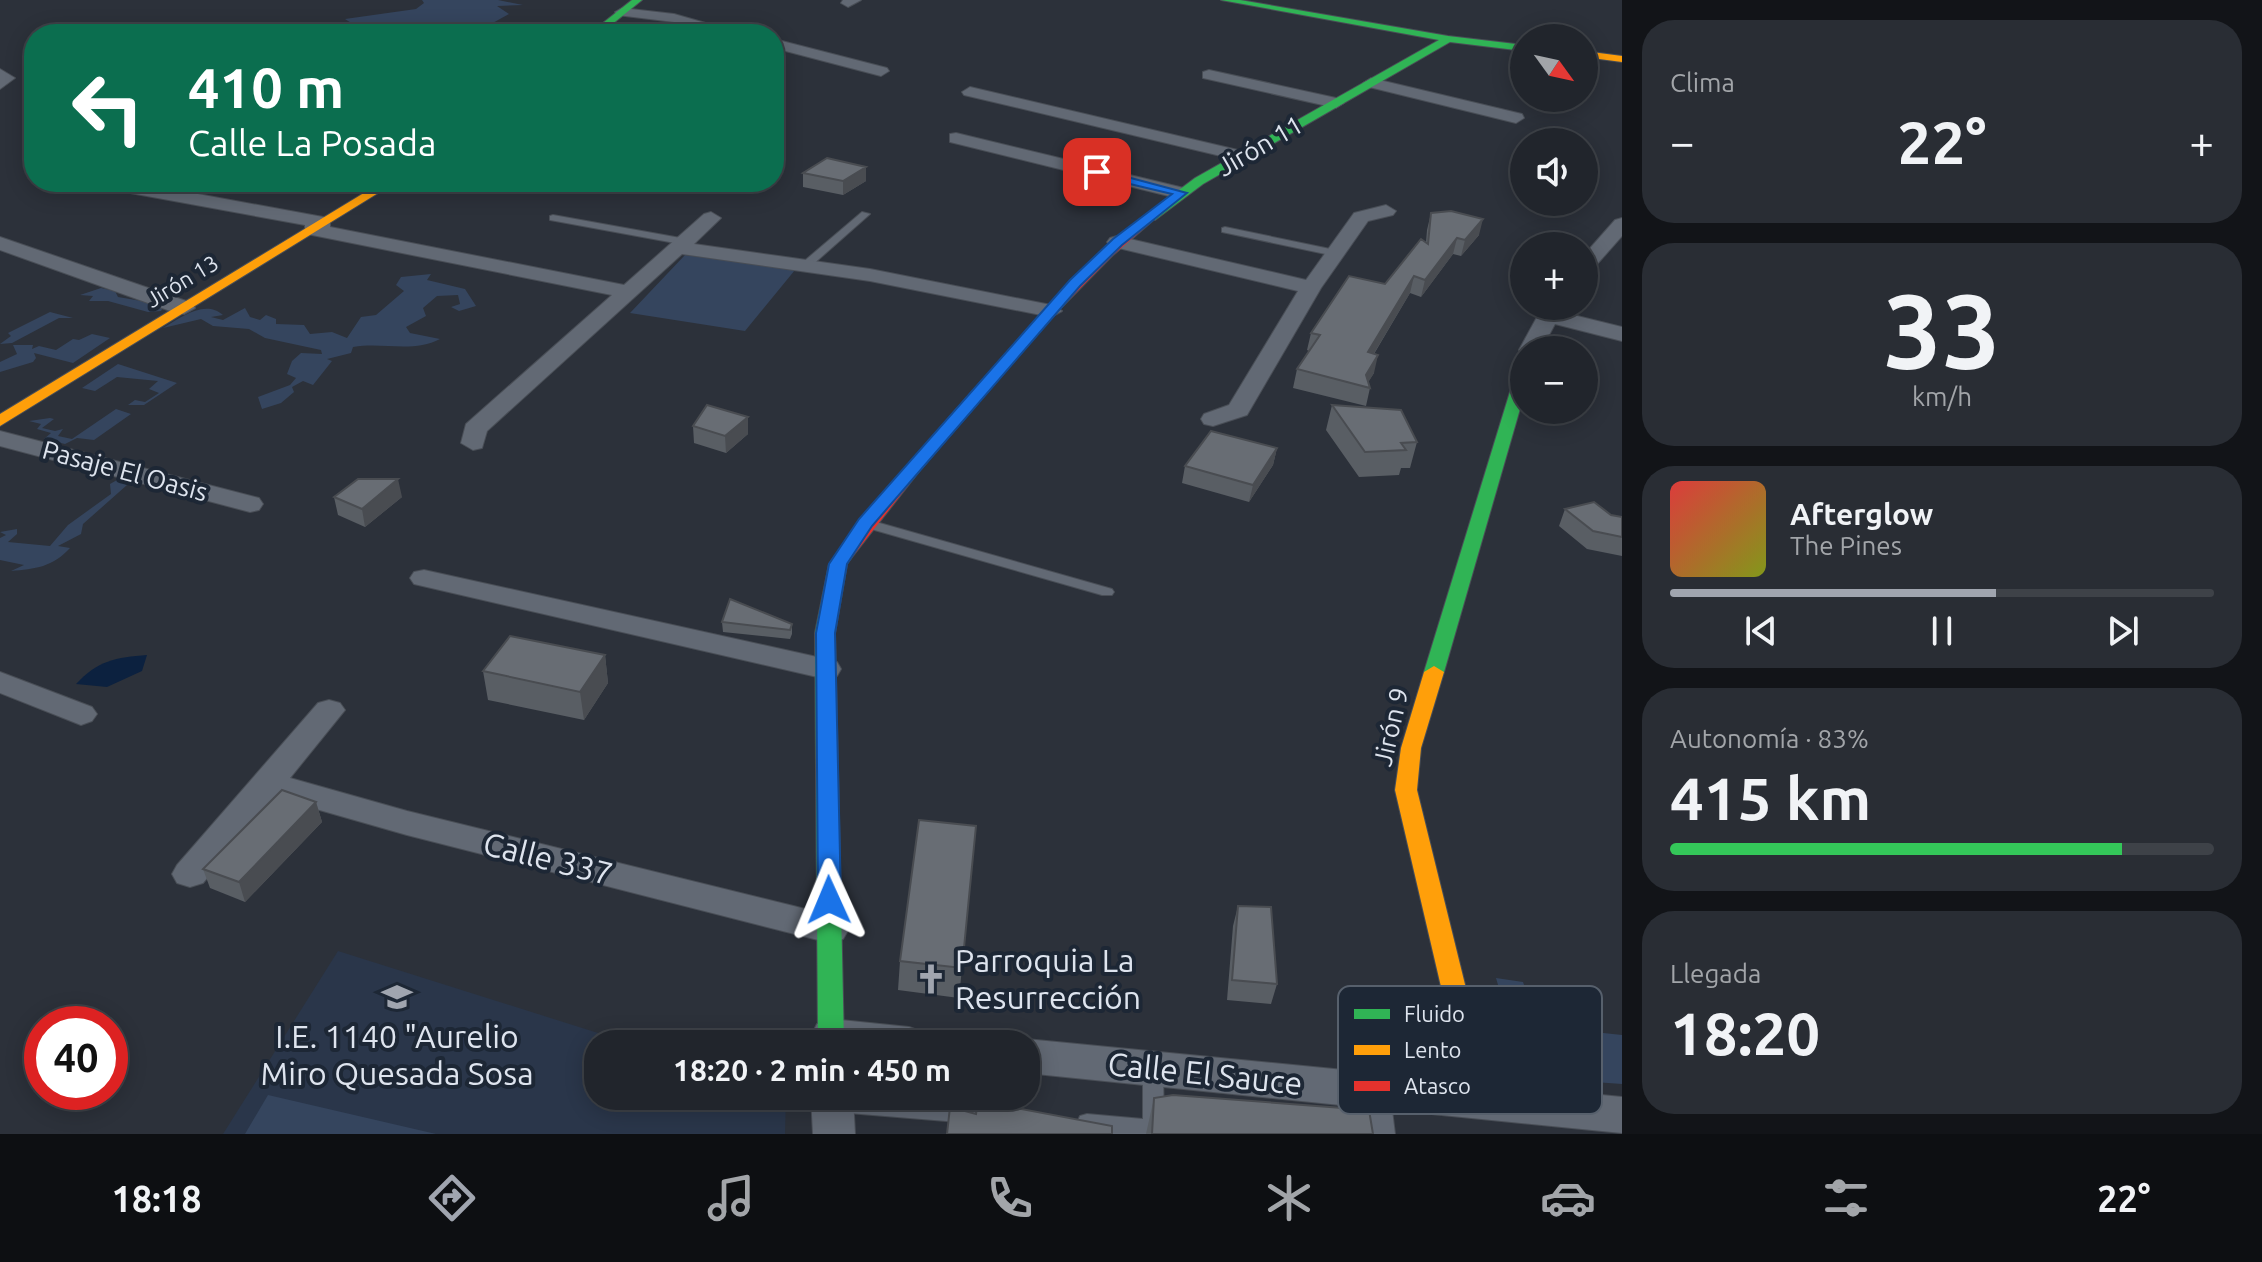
<!DOCTYPE html>
<html lang="es">
<head>
<meta charset="utf-8">
<style>
  :root { --surface:#21252c; --page:#292d34; --text:#f1f3f6; --muted:#a2a5a9; --line:#3e4248; --accent:#a0a5af }
  body { margin:0; font-family:Ubuntu,sans-serif; background:var(--page); color:var(--text); height:100vh; display:flex; flex-direction:column; font-size:30px; white-space:nowrap }
  * { box-sizing:border-box; margin:0 }
  p { font-size:26px; color:var(--muted) }
  .icon { flex:none; width:44px; height:44px; fill:none; stroke:currentColor; stroke-width:2; stroke-linecap:round; stroke-linejoin:round }
  .map { position:relative; flex:1; overflow:hidden }
  .details { display:flex; flex-direction:column; gap:20px; padding:20px; background:#121418; width:640px }
  .details>* { flex:none }
  .guide { position:absolute; left:24px; top:24px; width:760px; height:168px; border-radius:32px; box-shadow:0 4px 20px #0003,0 0 0 2px var(--line); background:#0b6e4f; color:#fff; overflow:hidden }
  .needle { width:52px; rotate:123deg }
  .fabs { position:absolute; left:1510px; top:24px; display:grid; gap:16px }
  .fabs a { display:grid; place-items:center; width:88px; height:88px; border-radius:50%; background:var(--surface); box-shadow:0 4px 20px #0003,0 0 0 2px var(--line); font-size:40px }
  .speed { position:absolute; left:24px; top:1006px; display:flex; gap:16px; font-size:40px; font-weight:700; text-align:center }
  .speed>* { display:grid; place-content:center; width:104px; height:104px; border-radius:50%; background:var(--surface); box-shadow:0 4px 20px #0003,0 0 0 2px var(--line); line-height:1 }
  .speed .limit { border:12px solid #d22; background:#fff; color:#111 }
  .pin { position:absolute; display:grid; place-items:center; width:68px; height:68px; color:#fff; margin:-34px; border-radius:16px; box-shadow:0 4px 12px #0006 }
  .me { position:absolute; width:88px; margin:-44px; rotate:359deg; stroke-linejoin:round; filter:drop-shadow(0 0 6px #0008) }
  .turn { display:flex; align-items:center; gap:28px; height:168px; padding:0 32px; font-size:36px }
  .turn .icon { width:104px; height:104px; stroke-width:2.5 }
  .turn b { display:block; font-size:56px; line-height:68px }
  .big { font-size:60px; font-weight:600; line-height:1.1 }
  .details .card { flex:1; display:flex; flex-direction:column; justify-content:center; gap:12px; min-width:0; padding:0 28px; border-radius:32px; background:var(--page) }
  .details .dial { align-items:center; gap:0 }
  .dial b { font-size:104px; line-height:1 }
  .song { display:flex; align-items:center; gap:24px }
  .cover { width:96px; height:96px; border-radius:12px; background:linear-gradient(135deg,hsl(0 70% 55%),hsl(70 70% 35%)) }
  .played { height:8px; border-radius:4px; background:linear-gradient(90deg,var(--accent) 60%,var(--line) 60%) }
  .keys { display:flex; justify-content:space-around; direction:ltr }
  .heat { display:flex; justify-content:space-between; align-items:center; font-size:44px; direction:ltr }
  .charge { height:12px; border-radius:6px; background:linear-gradient(90deg,#34c759 83%,var(--line) 0) }
  .trip { position:absolute; left:584px; top:1030px; width:456px; height:80px; border-radius:32px; background:var(--surface); box-shadow:0 4px 20px #0003,0 0 0 2px var(--line); font-weight:600; line-height:80px; text-align:center }
  .tab-bar { display:flex; height:128px; justify-content:space-around; align-items:center; background:#0d0f12; color:var(--muted) }
  .tab-bar .icon { width:56px; height:56px }
  .tab-bar .on { color:var(--accent) }
  .tab-bar b { font-size:36px; color:var(--text) }
  main { display:flex; flex:1; min-height:0 }
  .map>svg:first-child { display:block }
  .built { fill:#2a364a }
  .green { fill:#35455e }
  .water { fill:#0c213f }
  .lines { fill:none; stroke-linecap:round; stroke-linejoin:round }
  .lane-casing { stroke:#494e56; stroke-width:2 }
  .street-casing { stroke:#494e56; stroke-width:2 }
  .fast-casing { stroke:#494e56; stroke-width:2 }
  .slow-casing { stroke:#494e56; stroke-width:2 }
  .jam-casing { stroke:#494e56; stroke-width:2 }
  .lane { fill:#626974; fill-rule:evenodd }
  .street { fill:#626974; fill-rule:evenodd }
  .fast { fill:#30b455; fill-rule:evenodd }
  .slow { fill:#ff9f0a; fill-rule:evenodd }
  .jam { fill:#e5322d; fill-rule:evenodd }
  .wall { fill:#595e64 }
  .shaded-wall { fill:#494c51 }
  .building { fill:#686d74; stroke:#494c51; stroke-width:2 }
  .route { fill:#1a73e8; stroke:#114b97; stroke-width:2 }
  .labels { text-anchor:middle; stroke-width:8; stroke-linejoin:round; paint-order:stroke }
  .far-street-label { font-size:22px; fill:#dee4ee; stroke:#1d2735 }
  .street-label { font-size:26px; fill:#dee4ee; stroke:#1d2735 }
  .near-street-label { font-size:32px; fill:#dee4ee; stroke:#1d2735 }
  .near-poi-label { font-size:32px; fill:#dee4ee; stroke:#1d2735; text-anchor:start }
  .key { fill:#1d2735; stroke:#57606c; stroke-width:2 }
  .key-label { font-size:22px; fill:#dee4ee }
</style>
</head>
<body>
<main>
<div class="map">
<svg width="1622" height="1134" viewBox="0 0 1622 1134">
  <rect width="100%" height="100%" fill="#2c313a"/>
  <!-- built -->
  <path class="built" d="M338,951L633,1044H598V1096H786L785,1134H223Z"/>
  <!-- green -->
  <path class="green" d="M422,0H498L523,5L497,6L509,14L489,25L524,30L491,29L481,34H373L371,30L362,34L296,33L312,32L305,30L330,22L344,23L337,31L356,30L359,28L345,19L416,9L424,3Z
    M685,255L795,270L745,331L630,313Z
    M431,274L427,280L465,289L476,306L459,311L451,307L460,304L458,295L437,296L423,308L426,316L406,327L410,333L440,339C414,353 383,342 353,347L351,353L327,359L332,361L313,385L303,381L292,387L294,392L281,403L262,409L258,397L290,385L296,378L287,374L292,361L301,353L322,354L321,350L265,338L249,329L213,326L201,319L163,328C181,317 205,299 223,315L211,317L223,320L245,308L250,317L260,320L266,315L276,319V324L304,325L310,334L332,332L347,338L361,317L376,315L404,291L396,285L401,277Z
    M101,288L115,291L118,297L165,305L161,311L148,312L108,301H89L93,296L80,295Z
    M50,312L73,318H59L12,343L0,344L11,336L8,333Z
    M92,334L110,338L73,363L34,353L36,358L33,362L0,372V362L17,354L13,345H33L32,349L39,346L56,350L73,339L79,340Z
    M118,364L177,383L144,405H128L135,400L145,402L159,393L149,389L158,381L117,377L95,391L82,388Z
    M116,409L131,414L94,440L77,438L65,444L44,439L51,433L37,429L41,424L29,421L50,418L54,419L42,428L55,431L63,429L58,436L72,439Z
    M117,480L127,485L83,524L81,534L58,546L70,548C53,567 35,569 11,571L24,565L0,560V538L6,535L0,532L17,529V534L8,542L50,546L68,525L111,494L110,484Z
    M1496,978L1523,982L1538,1026L1622,1035V1084L1525,1077Z
    M268,1095L436,1134H245Z"/>
  <!-- water -->
  <path class="water" d="M147,655L142,671L107,687L76,684C97,661 116,657 147,655Z"/>
  <g class="lines">
    <!-- lane casing -->
    <g class="lane-casing">
      <path id="lane" d="M862,212L870,214L810,267H802V263Z
        M553,215L686,239L691,242L686,245L550,220V216Z
        M1225,227L1335,250L1340,253L1335,256L1222,232V228Z
        M869,520L1112,589L1114,592L1112,595H1102L864,527L862,524L864,521Z
        M1153,1060L1160,1063L1163,1069L1164,1129L1161,1134H1107L1080,1130L1077,1123L1080,1116L1087,1114L1143,1119V1069L1146,1063Z
        M860,1096L995,1107L1002,1110L1005,1116L1002,1122L995,1125L836,1112L829,1109L826,1103L831,1096Z"/>
    </g>
    <!-- street casing -->
    <g class="street-casing">
      <path id="street" d="M843,0H861L848,7L841,3Z
        M622,8L674,14L744,34H720L674,22L617,15L615,12Z
        M774,39L887,68L889,71L881,76L774,48Z
        M0,69L15,78L0,89Z
        M1209,70L1336,98L1344,103L1336,108L1203,78V72Z
        M1371,78L1522,114L1524,118L1516,123L1365,86L1363,83Z
        M970,87L1242,151L1251,156L1242,161L964,95L962,92Z
        M956,133L1188,189L1190,193L1181,199L950,142V134Z
        M94,182H133L323,217L330,219V227L624,285L704,214L711,212L721,218L694,244L870,269L1051,305L1062,311L1051,317L870,281L682,254L487,431L482,448L473,450L461,443L466,424L612,295L312,235L305,233V225L103,188Z
        M1386,205L1396,211L1393,215L1368,221L1321,288L1247,415L1213,426L1204,424L1201,419L1204,414L1229,405L1298,291L1110,246L1107,242L1110,238L1117,236L1306,280L1354,213Z
        M1622,218V236L1591,271L1584,273V255L1615,220Z
        M0,237L192,303L195,308L184,314L176,313L0,250Z
        M1543,306H1565L1561,312L1622,327V341L1555,324L1541,350H1524L1522,355L1519,350Z
        M0,431L259,498L263,504L259,510L250,512L0,446Z
        M424,570L826,659L837,662L841,669L837,676L826,679L414,584L410,578L414,572Z
        M0,672L92,707L97,714L92,721L81,725L0,693Z
        M329,700L340,703L345,710L290,778L407,811L830,915L843,919L849,929L843,939L830,943L407,835L274,797L203,883L190,887L177,883L172,874L177,865L318,703Z
        M831,1019L909,1027L923,1032L929,1044H815L811,1036L817,1024Z
        M1026,1039L1622,1097V1133L1392,1110L1395,1134H1353L1350,1106L1026,1073V1044H1012Z
        M811,1096H853L855,1134H813Z"/>
    </g>
    <!-- fast casing -->
    <g class="fast-casing">
      <path id="fast" d="M632,0H642L600,34H589Z
        M1221,0H1240L1448,36L1524,45V51L1450,42L1203,184L1155,220H1147V214L1195,178L1439,40Z
        M1524,365V395L1444,672L1441,676H1427L1424,672L1517,369Z
        M843,552L852,557L847,564L835,633L844,1044H818L815,633L829,564L837,553Z"/>
    </g>
    <!-- slow casing -->
    <g class="slow-casing">
      <path id="slow" d="M1584,51L1622,56V62L1584,57Z
        M382,182H396L0,426V414Z
        M1434,666L1444,672L1421,748L1417,790L1494,1102L1490,1110L1481,1114L1472,1110L1468,1102L1395,790L1401,748L1424,672Z"/>
    </g>
    <!-- jam casing -->
    <g class="jam-casing">
      <path id="jam" d="M1147,214L1157,217L1112,256L1053,316L921,469L849,561H837L834,557L837,553C884,491 935,433 987,375C1037,318 1086,261 1147,214Z"/>
    </g>
    <!-- lane -->
    <use href="#lane" class="lane"/>
    <!-- street -->
    <use href="#street" class="street"/>
    <!-- fast -->
    <use href="#fast" class="fast"/>
    <!-- slow -->
    <use href="#slow" class="slow"/>
    <!-- jam -->
    <use href="#jam" class="jam"/>
  </g>
  <!-- wall -->
  <path class="wall" d="M866,167V181L843,195L803,187V173Z
    M1431,213L1479,235L1461,256L1453,254L1421,297L1410,293L1374,354V373L1368,382L1370,388L1366,406L1293,388L1297,369L1309,351L1307,350L1311,333L1385,284L1426,242L1427,230Z
    M1332,405L1417,442L1410,468H1401L1399,475L1359,477L1326,430Z
    M748,417V434L726,453L694,443L693,426Z
    M1277,448L1273,465L1249,502L1182,483L1185,466Z
    M334,497H402L365,527L338,515Z
    M1565,509L1622,517V556L1587,549L1559,526Z
    M722,622L792,624V634L790,639L723,632Z
    M605,655L608,683L584,720L488,700L483,671Z
    M316,802L322,822L245,902L210,888L203,869Z
    M976,826L959,998L898,990L900,961Z
    M1238,906L1277,984L1271,1004L1227,1000L1233,926Z
    M1154,1098L1373,1134H1146Z"/>
  <!-- shaded-wall -->
  <path class="shaded-wall" d="M866,167V181L843,195V181Z
    M1483,219L1479,235L1461,256L1465,240Z
    M1457,238L1453,254L1421,297L1425,280Z
    M1414,276L1410,293L1364,370L1368,352Z
    M1378,355L1374,373L1366,386V375Z
    M748,417V434L726,453L725,436Z
    M1277,448L1273,465L1249,502L1253,485Z
    M398,479L402,497L365,527L362,509Z
    M605,655L608,683L584,720L580,692Z
    M316,802L322,822L245,902L239,882Z"/>
  <!-- building -->
  <path class="building" d="M827,158L866,167L843,181L803,173Z
    M1451,211L1483,219L1465,240L1457,238L1425,280L1414,276L1368,352L1378,355L1366,375L1370,388L1297,369L1320,335L1311,333L1349,276L1385,284L1421,239L1428,244L1431,213Z
    M707,405L748,417L725,436L693,426Z
    M1332,405L1401,410L1417,442L1401,443L1406,450L1365,452Z
    M1211,431L1277,448L1253,485L1185,466Z
    M358,479H398L362,509L334,497Z
    M1594,502L1611,515L1622,517V537L1593,531L1565,509Z
    M730,599L792,624L790,630L722,622Z
    M510,636L605,655L580,692L483,671Z
    M282,790L316,802L239,882L203,869Z
    M919,820L976,826L962,968L900,961Z
    M1238,906L1271,907L1277,984L1232,980Z
    M1173,1095L1369,1110L1373,1134H1152L1154,1098Z
    M978,1101L1112,1126V1134H947L950,1107L976,1114Z"/>
  <!-- route -->
  <path class="route" d="M1097,169L1187,193L1122,245L1080,286L872,526L847,564L835,633L841,900L838,907H821L818,900L816,633L829,564L859,519L1070,280L1113,239L1172,194L1092,175V170Z"/>
  <!-- icons -->
  <defs>
    <g id="church-bare" transform="scale(2.4)"><path d="M-1.2-6h2.4v3.5h3.3v2.4h-3.3V6h-2.4V-.1h-3.3v-2.4h3.3Z" fill="#a0a5af" stroke="#1d2735" stroke-width="2.5" paint-order="stroke"/></g>
    <g id="school-bare" transform="scale(2.4)"><path d="M0-5L7-2L0 1L-7-2ZM-4 1L0 2.5L4 1V4Q0 6-4 4Z" fill="#a0a5af" stroke="#1d2735" stroke-width="2.5" paint-order="stroke"/></g>
  </defs>
  <g fill-rule="evenodd">
    <use href="#church-bare" x="931" y="979"/>
    <use href="#school-bare" x="397" y="997"/>
  </g>
  <g class="labels">
    <!-- far-street labels -->
    <g class="far-street-label">
      <text transform="translate(182 281) rotate(-31)" y="8">Jirón 13</text>
    </g>
    <!-- street labels -->
    <g class="street-label">
      <text transform="translate(1260 146) rotate(-30)" y="9">Jirón 11</text>
      <text transform="translate(125 471) rotate(15)" y="9">Pasaje El Oasis</text>
      <text transform="translate(1391 727) rotate(-77)" y="9">Jirón 9</text>
    </g>
    <!-- near-street labels -->
    <g class="near-street-label">
      <text transform="translate(548 859) rotate(14)" y="11">Calle 337</text>
      <text transform="translate(1205 1074) rotate(6)" y="11">Calle El Sauce</text>
    </g>
    <!-- near-poi labels -->
    <g class="near-poi-label">
      <text x="955" y="972">Parroquia La<tspan x="955" dy="37">Resurrección</tspan></text>
      <text x="397" y="1048" text-anchor="middle">I.E. 1140 "Aurelio<tspan x="397" dy="37">Miro Quesada Sosa</tspan></text>
    </g>
  </g>
  <!-- legend -->
  <rect x="1338" y="986" width="264" height="128" rx="12" class="key"/>
  <rect x="1354" y="1009" width="36" height="10" fill="#30b455"/>
  <rect x="1354" y="1045" width="36" height="10" fill="#ff9f0a"/>
  <rect x="1354" y="1081" width="36" height="10" fill="#e5322d"/>
  <g class="key-label">
    <text x="1404" y="1022">Fluido</text>
    <text x="1404" y="1058">Lento</text>
    <text x="1404" y="1094">Atasco</text>
  </g>
</svg>
<div class="fabs">
<a><svg class="needle" viewBox="-14 -14 28 28"><path d="M0-13l5 13h-10z" fill="#e53935"/><path d="M0 13l5-13h-10z" fill="#a2a5a9"/></svg></a>
<a><svg class="icon" aria-label="sound" viewBox="0 0 24 24"><path d="M4 9h4l5-4v14l-5-4H4zM17 9q2 3 0 6"/></svg></a>
<a>+</a>
<a>−</a>
</div>
<div class="speed"><div class="limit">40</div></div>
<div class="pin" style="left:1097px;top:172px;background:#d93025"><svg class="icon" aria-label="arrive" viewBox="0 0 24 24"><path d="M6 21V4h12l-3 4 3 4H6"/></svg></div>
<svg class="me" style="left:829px;top:900px" viewBox="-20 -20 40 40"><path d="M0-17L14 15 0 8-14 15z" fill="#1a73e8" stroke="#fff" stroke-width="4"/></svg>
<div class="trip">18:20 · 2 min · 450 m</div>
<div class="guide">
<div class="turn"><svg class="icon" aria-label="left" viewBox="0 0 24 24"><path d="M17 20v-9H6M10 6l-5 5 5 5"/></svg><div><b>410 m</b>Calle La Posada</div></div>
</div>
</div>
<section class="details">
<div class="card"><p>Clima</p>
<div class="heat"><a>−</a><b class="big">22°</b><a>+</a></div>
</div>
<div class="card dial"><b>33</b><p>km/h</p></div>
<div class="card">
<div class="song"><i class="cover"></i><div><b>Afterglow</b><p>The Pines</p></div></div>
<div class="played"></div>
<div class="keys"><svg class="icon" aria-label="previous" viewBox="0 0 24 24"><path d="M18 5L8 12l10 7zM5 5v14"/></svg><svg class="icon" aria-label="pause" viewBox="0 0 24 24"><path d="M8 5v14M16 5v14"/></svg><svg class="icon" aria-label="next" viewBox="0 0 24 24"><path d="M6 5l10 7-10 7zM19 5v14"/></svg></div>
</div>
<div class="card"><p>Autonomía · 83%</p><b class="big">415 km</b><div class="charge"></div></div>
<div class="card"><p>Llegada</p><b class="big">18:20</b></div>
</section>
</main>
<nav class="tab-bar">
<b>18:18</b>
<svg class="icon on" aria-label="directions" viewBox="0 0 24 24"><path d="M12 3l9 9-9 9-9-9zM9 14v-3h6M13 9l2 2-2 2"/></svg>
<svg class="icon" aria-label="music" viewBox="0 0 24 24"><path d="M9 18V5l10-2v13"/><circle cx="6" cy="18" r="3"/><circle cx="16" cy="16" r="3"/></svg>
<svg class="icon" aria-label="phone" viewBox="0 0 24 24"><path d="M5 4h4l2 5-3 2q2 4 5 5l2-3 5 2v4C11 20 4 13 5 4z"/></svg>
<svg class="icon" aria-label="climate" viewBox="0 0 24 24"><path d="M12 3v18M4 7l16 10M4 17L20 7"/></svg>
<svg class="icon" aria-label="car" viewBox="0 0 24 24"><path d="M5 17H2v-5l4-1 3-4h7l3 4 3 1v5h-3M9 17h6M6 11h13"/><circle cx="7" cy="17" r="2"/><circle cx="17" cy="17" r="2"/></svg>
<svg class="icon" aria-label="filters" viewBox="0 0 24 24"><path d="M4 7h16M4 17h16"/><circle cx="9" cy="7" r="2"/><circle cx="15" cy="17" r="2"/></svg>
<b>22°</b>
</nav>
</body>
</html>
